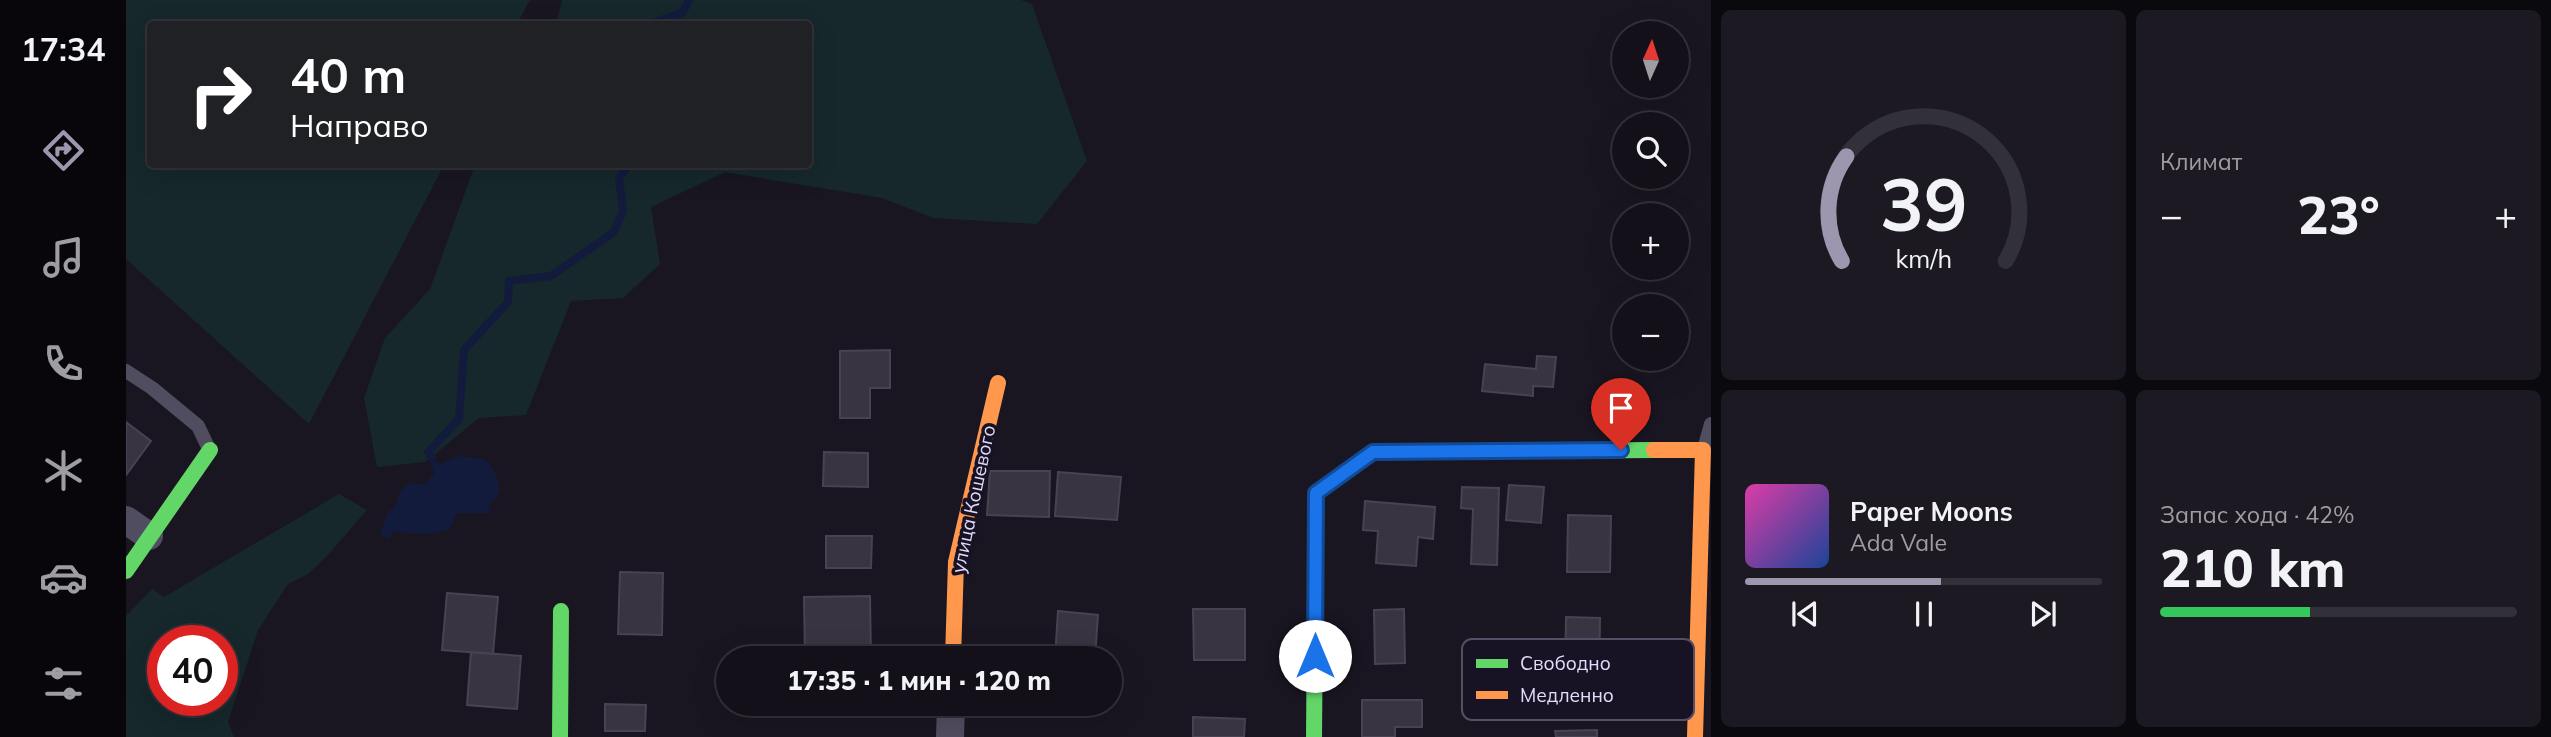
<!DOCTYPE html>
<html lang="ru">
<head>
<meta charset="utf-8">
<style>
  :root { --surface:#131019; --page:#1c1922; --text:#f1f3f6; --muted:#9d9da2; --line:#323038; --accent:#9c96ae }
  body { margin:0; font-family:Mulish,sans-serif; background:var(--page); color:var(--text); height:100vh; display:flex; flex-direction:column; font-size:26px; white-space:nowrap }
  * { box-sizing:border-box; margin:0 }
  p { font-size:23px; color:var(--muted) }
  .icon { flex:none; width:38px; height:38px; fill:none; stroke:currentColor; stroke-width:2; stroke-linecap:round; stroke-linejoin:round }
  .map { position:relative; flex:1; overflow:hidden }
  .side { display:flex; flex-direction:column; gap:10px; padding:10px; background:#0a090e; width:840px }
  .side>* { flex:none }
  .top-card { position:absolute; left:21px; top:21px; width:665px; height:147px; border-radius:7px; box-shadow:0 7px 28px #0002,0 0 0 2px var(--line); background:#202124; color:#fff; overflow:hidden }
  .needle { width:46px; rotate:3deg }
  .controls { position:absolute; left:1486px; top:21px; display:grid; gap:14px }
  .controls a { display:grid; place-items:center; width:77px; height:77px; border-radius:50%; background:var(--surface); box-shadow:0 7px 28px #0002,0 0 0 2px var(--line); font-size:35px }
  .speed { position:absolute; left:21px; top:625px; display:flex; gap:14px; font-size:35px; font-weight:700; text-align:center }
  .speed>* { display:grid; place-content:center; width:91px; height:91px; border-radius:50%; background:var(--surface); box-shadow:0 7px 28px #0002,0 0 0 2px var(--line); line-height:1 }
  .speed .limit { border:10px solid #d22; background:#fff; color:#111 }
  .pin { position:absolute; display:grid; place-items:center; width:60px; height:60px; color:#fff; margin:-72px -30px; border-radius:50% 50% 50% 0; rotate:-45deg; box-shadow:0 0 7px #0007 }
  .pin .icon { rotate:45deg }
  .me { position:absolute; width:77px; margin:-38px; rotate:0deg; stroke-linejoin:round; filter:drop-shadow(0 0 5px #0008) }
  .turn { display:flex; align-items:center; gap:24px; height:147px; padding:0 28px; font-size:32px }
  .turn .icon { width:91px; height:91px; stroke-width:2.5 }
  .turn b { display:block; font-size:49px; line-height:60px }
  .big { font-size:52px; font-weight:800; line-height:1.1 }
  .side .widget { flex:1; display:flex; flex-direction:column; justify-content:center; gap:10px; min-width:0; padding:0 24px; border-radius:10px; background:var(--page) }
  .side .dial { align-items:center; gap:0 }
  .dial svg { height:182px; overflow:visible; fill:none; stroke:var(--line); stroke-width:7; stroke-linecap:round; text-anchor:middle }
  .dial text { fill:var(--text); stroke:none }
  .song { display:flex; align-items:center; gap:21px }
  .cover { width:84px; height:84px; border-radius:10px; background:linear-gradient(135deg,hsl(320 70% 55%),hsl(220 70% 35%)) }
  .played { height:7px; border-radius:4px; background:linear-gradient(90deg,var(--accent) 55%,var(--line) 55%) }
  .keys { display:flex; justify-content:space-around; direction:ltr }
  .heat { display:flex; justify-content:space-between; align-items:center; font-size:38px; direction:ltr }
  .charge { height:10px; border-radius:5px; background:linear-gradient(90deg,#34c759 42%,var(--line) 0) }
  .side .tiles { flex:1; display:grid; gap:10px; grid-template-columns:repeat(2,1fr) }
  .trip { position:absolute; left:590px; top:646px; width:406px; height:70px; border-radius:35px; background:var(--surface); box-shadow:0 7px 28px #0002,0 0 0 2px var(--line); font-weight:800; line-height:70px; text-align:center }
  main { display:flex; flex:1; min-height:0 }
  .tabs { display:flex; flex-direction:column; width:126px; justify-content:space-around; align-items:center; background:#08060a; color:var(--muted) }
  .tabs .icon { width:49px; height:49px }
  .tabs .active { color:var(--accent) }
  .tabs b { font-size:32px; color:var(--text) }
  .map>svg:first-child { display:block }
  .green { fill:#16282c; fill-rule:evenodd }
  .water { fill:#121b3c }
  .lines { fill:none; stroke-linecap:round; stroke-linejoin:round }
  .stream { stroke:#121b3c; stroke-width:8 }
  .building { fill:#393442; stroke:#474353; stroke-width:2 }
  .lane { stroke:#514d60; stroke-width:14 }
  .street { stroke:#514d60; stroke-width:28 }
  .fast { stroke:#63d668; stroke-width:16 }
  .slow { stroke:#ff974d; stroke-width:16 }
  .route-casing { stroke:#114b97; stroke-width:18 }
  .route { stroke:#1a73e8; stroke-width:12 }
  .labels { text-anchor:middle; stroke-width:7; stroke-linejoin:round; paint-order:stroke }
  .street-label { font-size:19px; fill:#e3dbfa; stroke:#181225 }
  .key { fill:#181225; stroke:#554e65; stroke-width:2 }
  .key-label { font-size:19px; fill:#e3dbfa }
</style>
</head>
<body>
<main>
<nav class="tabs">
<b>17:34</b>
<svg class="icon active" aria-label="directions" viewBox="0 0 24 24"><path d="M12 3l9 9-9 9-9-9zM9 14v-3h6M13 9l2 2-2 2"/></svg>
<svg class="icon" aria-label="music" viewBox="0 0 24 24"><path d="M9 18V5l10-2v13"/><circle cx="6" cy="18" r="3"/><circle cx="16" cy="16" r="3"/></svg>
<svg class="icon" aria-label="phone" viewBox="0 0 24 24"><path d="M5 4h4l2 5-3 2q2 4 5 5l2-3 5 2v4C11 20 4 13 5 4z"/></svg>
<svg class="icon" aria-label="climate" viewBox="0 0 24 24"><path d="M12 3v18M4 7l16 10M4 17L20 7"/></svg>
<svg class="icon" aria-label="car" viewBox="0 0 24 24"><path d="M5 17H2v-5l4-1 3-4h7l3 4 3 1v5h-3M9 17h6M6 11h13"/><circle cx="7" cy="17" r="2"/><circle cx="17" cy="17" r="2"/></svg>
<svg class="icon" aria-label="filters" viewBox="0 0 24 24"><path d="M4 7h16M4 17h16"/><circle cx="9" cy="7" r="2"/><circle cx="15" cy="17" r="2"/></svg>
</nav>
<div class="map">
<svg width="1585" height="737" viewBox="0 0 1585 737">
  <rect width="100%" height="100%" fill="#191621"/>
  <!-- green -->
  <path class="green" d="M0,0H404L391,24H24V164L318,165L183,424L0,259Z
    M436,0H895L906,4L961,161L911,224L807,218L756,198L599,172L525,207L534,264L497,298L445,301L400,415L353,418L299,462L251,467L238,398L259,338L304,289L349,165L682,164V24H430Z
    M213,494L241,510L202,555L182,574L162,584L132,630L102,722L108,737H0V616L26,589L38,597ZM37,640H96V700H37Z"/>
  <!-- water -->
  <path class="water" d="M302,452L308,461L316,464L331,456L355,458L361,461L370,474L374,490L371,497L363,505L365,513H331C328,518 327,524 324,528C316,536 279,534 269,531L261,539L254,533L263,511C273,505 270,500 274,491L283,483L300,484L308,473Z"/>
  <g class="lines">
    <!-- stream -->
    <path class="stream" d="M523,24L556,13L563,0
      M306,458L302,452L333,419L338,350L382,302L383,281L425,276L488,232L497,211L493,178L504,164"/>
  </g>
  <!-- building -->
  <path class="building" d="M764,350V388H744V418H714V351Z
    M1411,356L1430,357L1427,387L1407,386V396L1356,391L1359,364L1410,369Z
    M0,422L25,441L0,475Z
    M698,452L742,453V487L697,486Z
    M864,471H924L923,517L861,515Z
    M932,472L995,477L991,520L929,516Z
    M1383,485L1418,487L1415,523L1380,520Z
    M1336,487L1373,488L1371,565L1345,564L1347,509L1335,508Z
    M1239,501L1309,507L1307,539L1292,537L1290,566L1250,563L1252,531L1237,530Z
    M1442,515L1485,516L1484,572H1441Z
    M700,536H746L745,568H700Z
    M494,572L537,573L536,635L492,634Z
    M321,593L372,597L367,654L316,650Z
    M744,596L745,658H679L678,597Z
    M1067,609H1119V660H1068Z
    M1278,609L1279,663L1249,664L1248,610Z
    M932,611L972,615L969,658H929Z
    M1440,617L1474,618L1473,677H1439Z
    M345,652L395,656L391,709L341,705Z
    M1236,700H1296V727H1269V737H1236Z
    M479,704L520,705L519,731H479Z
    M675,704H745V717L675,715Z
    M1067,717L1119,719L1118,737H1067Z
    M1471,730V737H1430L1429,731Z"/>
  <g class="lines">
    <!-- lane -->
    <path class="lane" d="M0,371L26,388L72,426L83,449
      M1578,449L1585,424"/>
    <!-- street -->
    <path class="street" d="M0,520L23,536
      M824,737L825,704"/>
    <!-- fast -->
    <path class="fast" d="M0,571L84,450
      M434,737L435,611
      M1188,737L1190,493L1247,452L1528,450"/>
    <!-- slow -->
    <path class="slow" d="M1528,450H1577L1569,737
      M827,658L830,562L872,383"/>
  </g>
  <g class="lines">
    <!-- route casing -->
    <g class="route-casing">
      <path id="route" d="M1189,656L1190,493L1247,452L1495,450"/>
    </g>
    <!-- route -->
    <use href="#route" class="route"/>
  </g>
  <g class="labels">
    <!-- street labels -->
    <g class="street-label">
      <text transform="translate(847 499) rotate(-78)" y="7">улица Кошевого</text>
    </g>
  </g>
  <!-- legend -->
  <rect x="1336" y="639" width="232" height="81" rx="10" class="key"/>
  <rect x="1350" y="659" width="32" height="9" fill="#63d668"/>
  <rect x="1350" y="691" width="32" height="8" fill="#ff974d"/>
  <g class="key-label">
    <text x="1394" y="670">Свободно</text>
    <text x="1394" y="702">Медленно</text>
  </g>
</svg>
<div class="controls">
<a><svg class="needle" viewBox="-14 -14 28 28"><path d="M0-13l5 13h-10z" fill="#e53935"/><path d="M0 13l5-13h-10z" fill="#9d9da2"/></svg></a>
<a><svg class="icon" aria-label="search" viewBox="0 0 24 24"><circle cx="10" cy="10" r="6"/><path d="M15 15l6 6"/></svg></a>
<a>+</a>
<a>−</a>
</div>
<div class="speed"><div class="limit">40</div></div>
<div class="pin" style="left:1495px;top:450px;background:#d93025"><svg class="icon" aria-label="arrive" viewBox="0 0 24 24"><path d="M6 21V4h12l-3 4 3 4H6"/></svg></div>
<svg class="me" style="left:1189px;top:656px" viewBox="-20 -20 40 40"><circle r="19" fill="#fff"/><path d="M0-13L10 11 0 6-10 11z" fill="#1a73e8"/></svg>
<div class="trip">17:35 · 1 мин · 120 m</div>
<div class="top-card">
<div class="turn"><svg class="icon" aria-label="right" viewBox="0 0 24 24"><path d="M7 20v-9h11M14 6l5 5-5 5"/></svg><div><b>40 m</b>Направо</div></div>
</div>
</div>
<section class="side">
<div class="tiles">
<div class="widget dial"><svg viewBox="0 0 100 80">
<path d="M14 69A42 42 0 1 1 86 69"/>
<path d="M14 69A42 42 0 0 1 16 23" stroke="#9c96ae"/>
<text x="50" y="56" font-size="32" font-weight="700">39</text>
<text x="50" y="72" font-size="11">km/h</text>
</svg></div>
<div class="widget"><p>Климат</p>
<div class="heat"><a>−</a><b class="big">23°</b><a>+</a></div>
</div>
<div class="widget">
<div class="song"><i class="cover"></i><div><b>Paper Moons</b><p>Ada Vale</p></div></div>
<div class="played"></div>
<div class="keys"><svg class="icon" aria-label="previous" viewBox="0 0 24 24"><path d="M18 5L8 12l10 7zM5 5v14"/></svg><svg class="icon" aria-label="pause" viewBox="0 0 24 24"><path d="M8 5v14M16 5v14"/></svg><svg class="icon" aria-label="next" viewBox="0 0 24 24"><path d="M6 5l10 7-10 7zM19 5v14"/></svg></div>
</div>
<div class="widget"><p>Запас хода · 42%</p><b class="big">210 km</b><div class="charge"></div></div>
</div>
</section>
</main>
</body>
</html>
